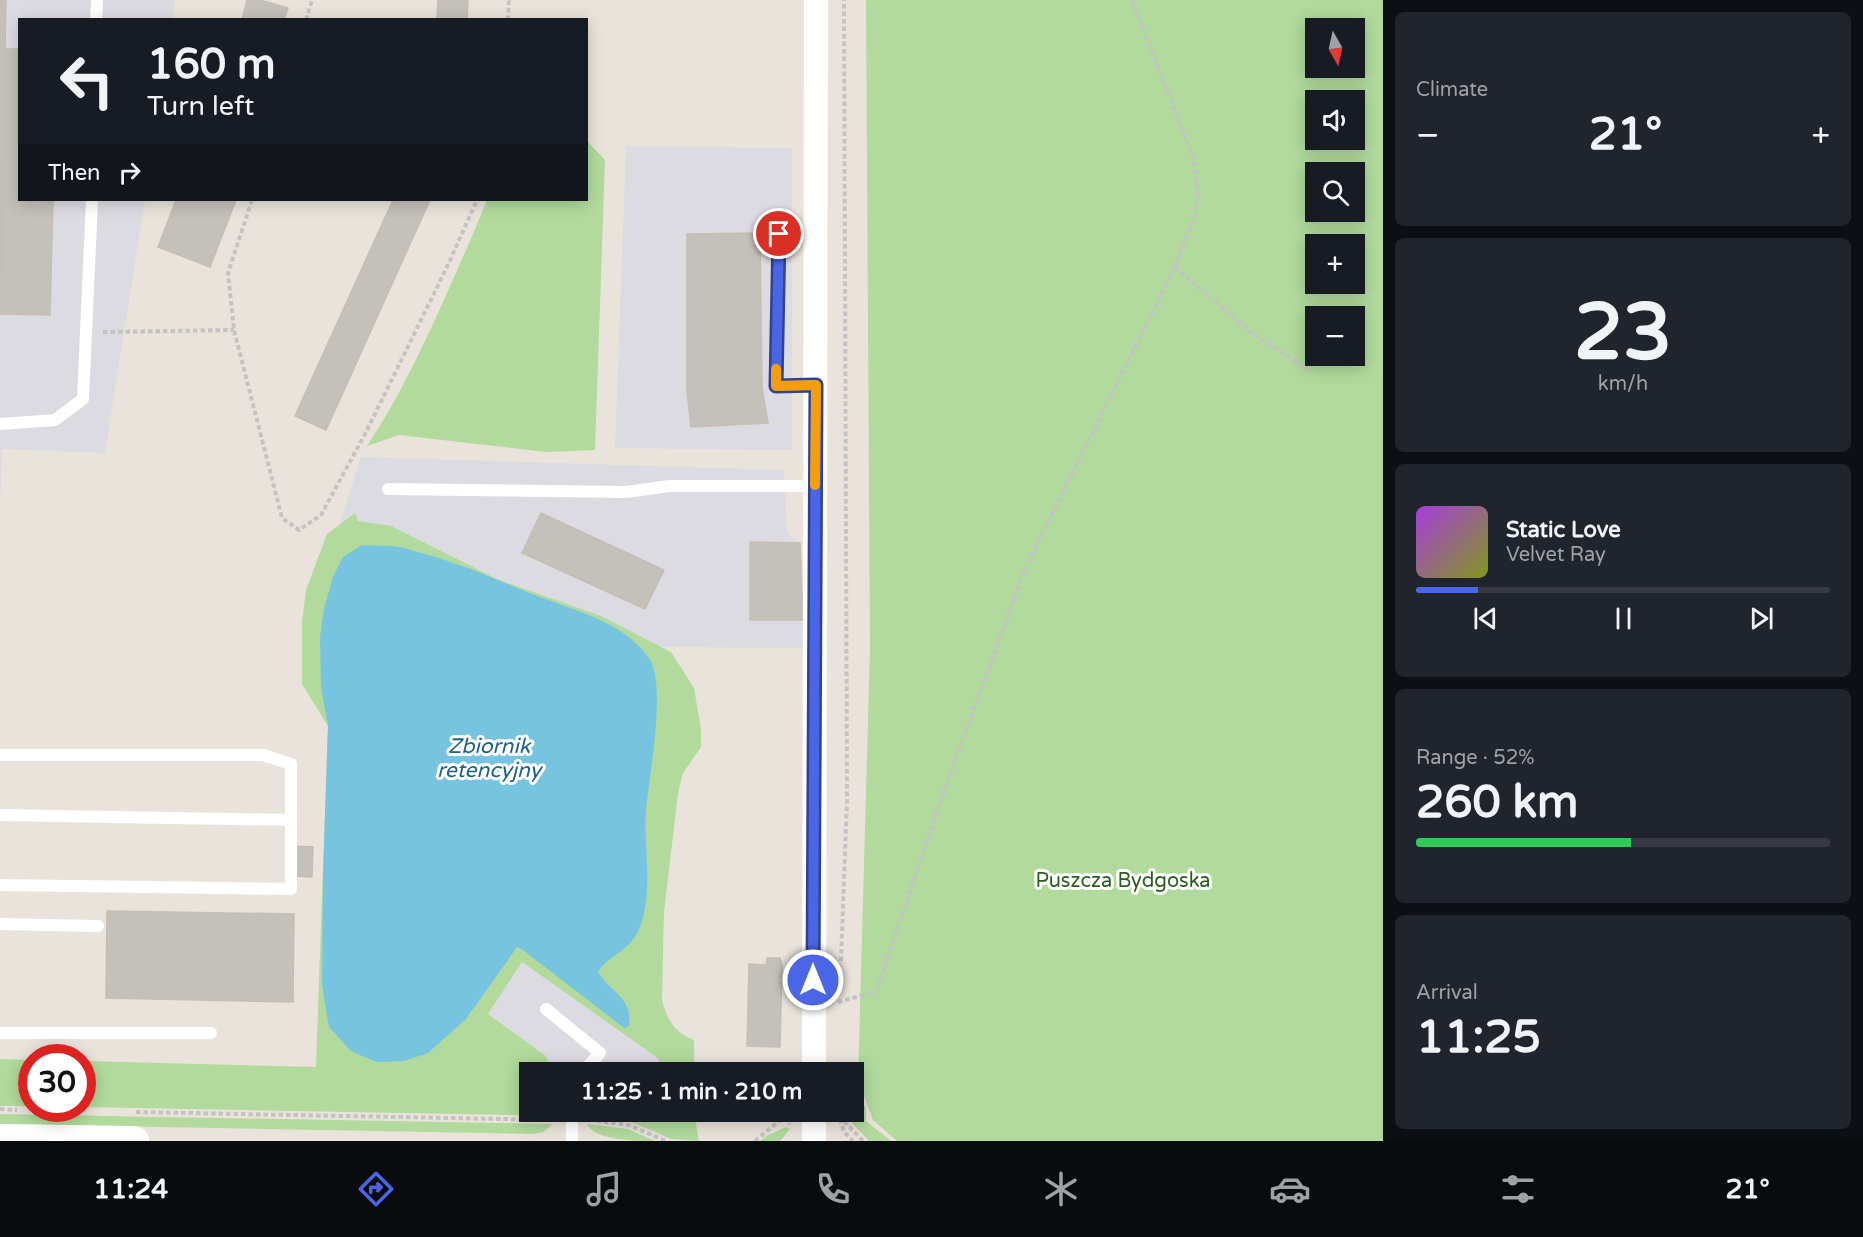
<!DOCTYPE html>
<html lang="en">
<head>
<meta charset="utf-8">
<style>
  :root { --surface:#171b24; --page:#20242c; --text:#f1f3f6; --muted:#9ea1a6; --line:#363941; --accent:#4a66e6 }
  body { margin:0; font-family:"Varela Round",sans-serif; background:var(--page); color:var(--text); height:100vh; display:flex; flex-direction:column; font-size:22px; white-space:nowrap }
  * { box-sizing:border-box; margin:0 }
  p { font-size:20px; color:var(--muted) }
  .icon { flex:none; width:33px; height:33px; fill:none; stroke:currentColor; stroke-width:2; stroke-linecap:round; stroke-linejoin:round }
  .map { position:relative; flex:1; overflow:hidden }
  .sheet { display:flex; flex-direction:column; gap:12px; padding:12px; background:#0d0f14; width:480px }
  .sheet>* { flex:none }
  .guide { position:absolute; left:18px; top:18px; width:570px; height:183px; border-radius:0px; box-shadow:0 3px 15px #0003; background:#171b24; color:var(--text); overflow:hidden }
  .needle { width:39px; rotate:171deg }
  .buttons { position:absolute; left:1305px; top:18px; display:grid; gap:12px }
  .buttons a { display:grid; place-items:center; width:60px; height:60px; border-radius:0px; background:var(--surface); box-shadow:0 3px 15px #0003; font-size:30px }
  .speed { position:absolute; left:18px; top:1044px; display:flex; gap:12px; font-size:30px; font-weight:700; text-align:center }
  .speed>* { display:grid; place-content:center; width:78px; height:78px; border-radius:50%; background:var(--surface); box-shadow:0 3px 15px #0003; line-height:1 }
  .speed .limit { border:9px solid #d22; background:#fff; color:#111 }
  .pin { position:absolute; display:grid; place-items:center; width:51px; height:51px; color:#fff; margin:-26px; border:3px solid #fff; border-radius:50%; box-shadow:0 2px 6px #0007 }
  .me { position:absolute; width:66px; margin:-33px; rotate:0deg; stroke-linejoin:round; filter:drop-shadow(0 0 4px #0008) }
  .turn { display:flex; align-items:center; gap:21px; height:126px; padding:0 30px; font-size:27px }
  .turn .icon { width:78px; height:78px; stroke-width:2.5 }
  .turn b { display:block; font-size:42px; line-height:51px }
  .then { display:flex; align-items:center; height:57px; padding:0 30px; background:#0003; gap:12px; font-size:22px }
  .big { font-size:45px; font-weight:800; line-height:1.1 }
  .sheet .widget { flex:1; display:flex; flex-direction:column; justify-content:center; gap:9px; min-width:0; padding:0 21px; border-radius:9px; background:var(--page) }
  .sheet .dial { align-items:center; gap:0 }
  .dial b { font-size:78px; line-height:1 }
  .song { display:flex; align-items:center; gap:18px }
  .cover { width:72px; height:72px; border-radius:9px; background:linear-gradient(135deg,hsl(280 70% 55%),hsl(70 70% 35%)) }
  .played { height:6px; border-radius:3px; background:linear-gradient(90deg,var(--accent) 15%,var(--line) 15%) }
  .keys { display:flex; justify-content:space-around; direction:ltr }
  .heat { display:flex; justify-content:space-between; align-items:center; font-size:33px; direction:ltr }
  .charge { height:9px; border-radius:4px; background:linear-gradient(90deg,#34c759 52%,var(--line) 0) }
  .trip { position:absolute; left:519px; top:1062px; width:345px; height:60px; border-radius:0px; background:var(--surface); box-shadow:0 3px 15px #0003; font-weight:800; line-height:60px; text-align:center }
  .tab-bar { display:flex; height:96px; justify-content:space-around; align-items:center; background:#090b0e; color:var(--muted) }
  .tab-bar .icon { width:42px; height:42px }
  .tab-bar .selected { color:var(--accent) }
  .tab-bar b { font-size:27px; color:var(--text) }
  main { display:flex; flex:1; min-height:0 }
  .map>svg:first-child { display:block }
  .industrial { fill:#dddbe2 }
  .green { fill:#b1da9c; fill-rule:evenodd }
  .water { fill:#77c4e1 }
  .building { fill:#c4c0ba; stroke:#c4beb5; stroke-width:1.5 }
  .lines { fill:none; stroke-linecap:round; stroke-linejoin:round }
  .path { stroke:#c3c3c3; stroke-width:4; stroke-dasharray:4.5 3; stroke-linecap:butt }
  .service { stroke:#fff; stroke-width:12 }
  .minor { stroke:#fff; stroke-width:24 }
  .tertiary { stroke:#fff; stroke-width:30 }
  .route-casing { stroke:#304296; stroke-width:15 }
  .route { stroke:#4a66e6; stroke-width:10 }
  .slow { stroke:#f59e0b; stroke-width:10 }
  .labels { text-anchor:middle; stroke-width:6; stroke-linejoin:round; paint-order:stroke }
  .park-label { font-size:20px; fill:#2c5c20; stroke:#fff }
  .water-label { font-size:21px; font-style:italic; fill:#1b6289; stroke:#fff }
</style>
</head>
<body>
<main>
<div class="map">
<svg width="1383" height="1141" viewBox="0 0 1383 1141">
  <rect width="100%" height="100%" fill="#e9e3db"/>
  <!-- industrial -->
  <path class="industrial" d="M0,0H175L172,19L20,20V200H145L105,453L2,449L0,508Z
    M626,146L792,148V450L615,448Z
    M361,457L784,470L787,533L800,543L803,648L662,647L384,532L336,536Z
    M522,962L659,1059L656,1072H552L546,1056L488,1014Z"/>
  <!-- green -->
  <path class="green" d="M866,0H1383V1141H897L873,1120L858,1080L870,649ZM1354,28V68H1316V28ZM1354,100V140H1316V100ZM1354,172V212H1316V172ZM1354,244V284H1316V244ZM1354,316V356H1316V316Z
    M587,141L605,160L595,450L547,452L399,435L367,446C395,404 417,359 438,313C455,275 472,238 487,200H586Z
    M355,513L358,521L391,526L497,579L601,616L671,652L694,688L701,729V747L683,773L678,793L664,912L662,1000C667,1020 675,1033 694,1040V1072H656L659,1059L522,962L488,1014L546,1056L552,1072H530V1112H561L558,1116L83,1107V1061L316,1067L328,726L302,684V622L306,590L327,534Z
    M0,1059L31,1060V1106H0Z
    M854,1087L858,1088L859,1096L866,1108V1121L891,1141H869L852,1123Z
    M582,1112H694L699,1141L671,1139L627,1120L583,1116Z
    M0,1114L553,1124L543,1132L533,1134L0,1124Z
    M587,1124L628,1129L655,1141C638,1141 595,1141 587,1124Z
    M786,1127L790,1129L780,1141H760L768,1135Z"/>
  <!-- water -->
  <path class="water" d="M362,545C374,546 387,545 399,547C407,548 416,552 425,554C461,564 493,578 527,592C567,609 622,619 649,658C667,684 649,776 646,810C643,849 654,888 640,927C631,951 611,953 598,972C611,994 633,997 629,1026L624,1028L523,950L517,947L466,1019L428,1053L404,1061L376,1062L351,1051L329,1027L322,985L323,877L328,726L321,687L320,637L324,609L333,577L343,557Z"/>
  <!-- building -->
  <path class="building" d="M0,0H6L0,289Z
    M247,0H260L288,8L284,20H242Z
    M438,0H468L467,20H437Z
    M6,49H20V200H53L50,315L0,314Z
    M176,200H236L210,267L158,247Z
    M393,200H430L326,430L295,416Z
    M760,233L762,387L768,423L691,427L687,391V234Z
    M541,513L664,570L645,609L522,553Z
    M750,542L800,543L803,620H750Z
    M295,846L313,847L312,877L294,876Z
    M107,911L294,914L293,1002L106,998Z
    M767,958H780L782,965L780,1047L747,1046L749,964L766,965Z"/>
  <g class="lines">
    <!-- path -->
    <path class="path" d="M306,20L312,0
      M508,20L509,0
      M252,200L228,273L234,330L282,518L299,530L321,515L365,434L447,267L477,200
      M1175,267L1252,333L1309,370
      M103,332L234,330
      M841,961L847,799L844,0
      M838,1002L876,992L944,791L1027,564L1169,279L1196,214L1198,191L1193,157L1132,0
      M0,1109L17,1110
      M136,1112L554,1120
      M839,1116L863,1141
      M785,1117L790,1124
      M840,1119L844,1132L853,1141
      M589,1120L629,1125L666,1141
      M755,1141L784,1117"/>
    <!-- service -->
    <path class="service" d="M96,20L97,0
      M779,234L776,386L816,385
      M0,424L55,420L83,399L92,200
      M388,489L626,492L670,486H815
      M0,755H263L291,764V820L0,815
      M0,885L291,889V820
      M0,924L98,926
      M546,1009L600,1053L583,1072
      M0,1033H211
      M572,1141V1112"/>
    <!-- minor -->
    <path class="minor" d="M814,1072L816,0
      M814,1141V1112"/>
    <!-- tertiary -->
    <path class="tertiary" d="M0,1139L134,1141"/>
  </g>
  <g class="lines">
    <!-- route casing -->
    <g class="route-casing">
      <path id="route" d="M779,234L776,386L816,385L813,980"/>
    </g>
    <!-- route -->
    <use href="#route" class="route"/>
    <!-- slow -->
    <path class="slow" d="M776,369V386L816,385L815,485"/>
  </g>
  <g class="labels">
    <!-- park labels -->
    <g class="park-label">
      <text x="1123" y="887">Puszcza Bydgoska</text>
    </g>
    <!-- water labels -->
    <g class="water-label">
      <text x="489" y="753">Zbiornik<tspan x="489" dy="24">retencyjny</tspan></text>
    </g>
  </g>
</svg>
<div class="buttons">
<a><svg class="needle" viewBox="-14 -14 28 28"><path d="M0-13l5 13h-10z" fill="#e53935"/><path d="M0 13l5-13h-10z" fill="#9ea1a6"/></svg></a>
<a><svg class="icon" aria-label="sound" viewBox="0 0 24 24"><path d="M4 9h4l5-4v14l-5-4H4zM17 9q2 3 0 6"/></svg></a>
<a><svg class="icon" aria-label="search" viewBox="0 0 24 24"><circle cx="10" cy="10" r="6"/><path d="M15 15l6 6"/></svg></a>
<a>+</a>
<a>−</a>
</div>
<div class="speed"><div class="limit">30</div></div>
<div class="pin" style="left:779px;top:234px;background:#d93025"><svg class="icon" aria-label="arrive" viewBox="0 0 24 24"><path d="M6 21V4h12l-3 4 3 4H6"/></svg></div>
<svg class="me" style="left:813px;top:980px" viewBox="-20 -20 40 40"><circle r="17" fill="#4a66e6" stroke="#fff" stroke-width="3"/><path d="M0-11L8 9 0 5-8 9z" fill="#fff"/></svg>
<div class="trip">11:25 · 1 min · 210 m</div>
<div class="guide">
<div class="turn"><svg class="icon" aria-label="left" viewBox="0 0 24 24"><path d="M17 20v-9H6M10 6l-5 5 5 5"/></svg><div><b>160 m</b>Turn left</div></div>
<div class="then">Then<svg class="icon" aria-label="right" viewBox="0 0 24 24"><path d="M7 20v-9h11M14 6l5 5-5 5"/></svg></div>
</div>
</div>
<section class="sheet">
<div class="widget"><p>Climate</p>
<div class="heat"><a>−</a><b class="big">21°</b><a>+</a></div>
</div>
<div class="widget dial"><b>23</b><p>km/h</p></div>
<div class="widget">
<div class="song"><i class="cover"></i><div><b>Static Love</b><p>Velvet Ray</p></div></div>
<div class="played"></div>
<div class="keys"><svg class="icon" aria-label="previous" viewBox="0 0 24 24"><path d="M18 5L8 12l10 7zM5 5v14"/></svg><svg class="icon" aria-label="pause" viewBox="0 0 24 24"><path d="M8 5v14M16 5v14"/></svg><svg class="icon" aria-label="next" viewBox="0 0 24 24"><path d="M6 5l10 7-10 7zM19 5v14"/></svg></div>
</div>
<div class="widget"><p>Range · 52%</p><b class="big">260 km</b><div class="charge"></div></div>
<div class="widget"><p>Arrival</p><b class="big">11:25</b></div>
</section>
</main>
<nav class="tab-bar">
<b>11:24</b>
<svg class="icon selected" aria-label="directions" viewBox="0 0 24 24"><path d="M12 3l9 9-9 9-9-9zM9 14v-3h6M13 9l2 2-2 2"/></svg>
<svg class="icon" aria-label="music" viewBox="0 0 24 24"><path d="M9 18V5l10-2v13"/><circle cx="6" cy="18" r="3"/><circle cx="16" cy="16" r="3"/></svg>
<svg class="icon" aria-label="phone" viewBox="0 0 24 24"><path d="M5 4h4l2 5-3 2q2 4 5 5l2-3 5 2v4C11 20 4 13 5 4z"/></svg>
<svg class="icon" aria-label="climate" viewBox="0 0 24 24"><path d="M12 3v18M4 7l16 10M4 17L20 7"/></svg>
<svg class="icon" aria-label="car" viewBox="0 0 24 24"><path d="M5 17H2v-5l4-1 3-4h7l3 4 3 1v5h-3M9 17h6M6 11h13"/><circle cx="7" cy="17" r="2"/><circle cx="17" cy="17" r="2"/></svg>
<svg class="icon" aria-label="filters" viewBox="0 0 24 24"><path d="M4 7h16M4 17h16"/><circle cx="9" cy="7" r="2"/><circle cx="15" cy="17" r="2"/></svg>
<b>21°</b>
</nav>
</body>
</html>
